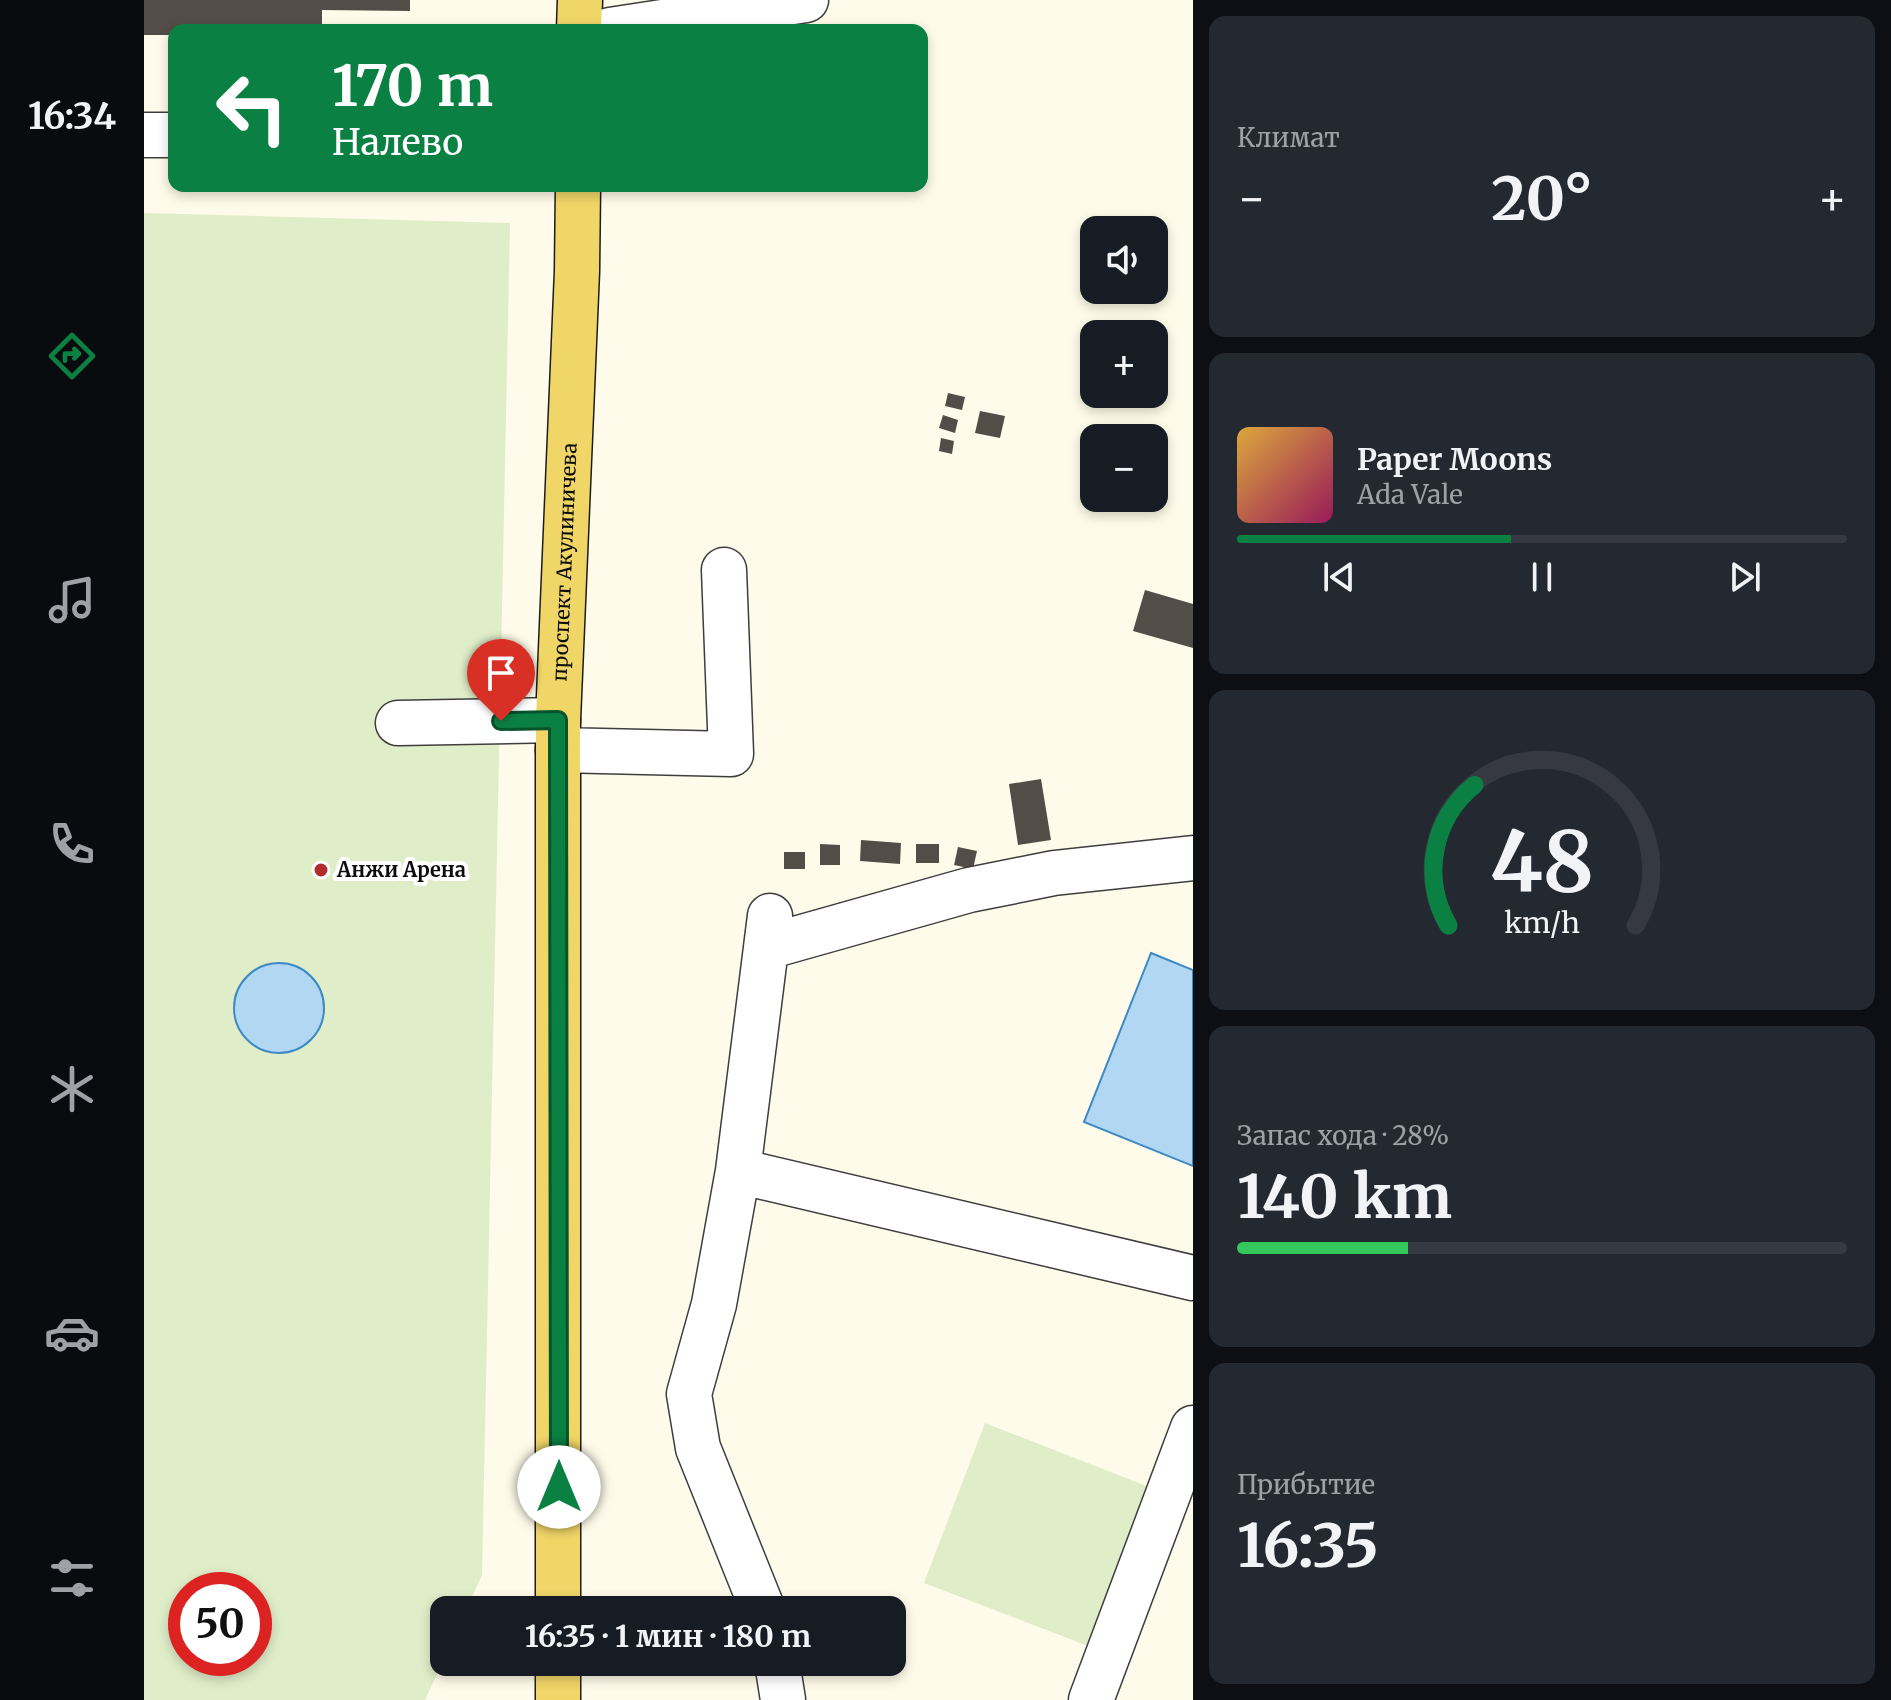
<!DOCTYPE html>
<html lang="ru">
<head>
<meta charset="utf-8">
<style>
  :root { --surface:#171b24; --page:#242831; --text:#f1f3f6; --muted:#9ea1a6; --line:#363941; --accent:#0b8043 }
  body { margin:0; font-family:Merriweather,serif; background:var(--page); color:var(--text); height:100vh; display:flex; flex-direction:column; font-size:30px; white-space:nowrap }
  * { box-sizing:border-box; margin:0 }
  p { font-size:26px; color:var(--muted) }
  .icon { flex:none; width:44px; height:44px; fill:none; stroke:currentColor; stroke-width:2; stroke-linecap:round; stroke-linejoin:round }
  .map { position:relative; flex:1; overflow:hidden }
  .sheet { display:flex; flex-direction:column; gap:16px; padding:16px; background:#0d0f14; width:698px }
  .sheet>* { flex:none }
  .top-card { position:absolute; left:24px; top:24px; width:760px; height:168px; border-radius:16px; box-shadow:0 4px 12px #0003; background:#0b8043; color:#fff; overflow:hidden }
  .buttons { position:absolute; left:936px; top:216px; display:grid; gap:16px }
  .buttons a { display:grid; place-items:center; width:88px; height:88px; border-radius:16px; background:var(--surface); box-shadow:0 4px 12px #0003; font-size:40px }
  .speed { position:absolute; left:24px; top:1572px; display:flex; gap:16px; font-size:40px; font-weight:700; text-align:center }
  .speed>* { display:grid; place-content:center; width:104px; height:104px; border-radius:50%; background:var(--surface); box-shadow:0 4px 12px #0003; line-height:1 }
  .speed .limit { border:12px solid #d22; background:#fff; color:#111 }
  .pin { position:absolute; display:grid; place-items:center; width:68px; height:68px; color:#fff; margin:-82px -34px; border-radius:50% 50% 50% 0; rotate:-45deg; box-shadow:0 0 8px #0007 }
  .pin .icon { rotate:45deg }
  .me { position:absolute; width:88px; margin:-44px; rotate:0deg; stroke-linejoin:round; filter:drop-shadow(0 0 6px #0008) }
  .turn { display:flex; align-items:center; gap:28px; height:168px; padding:0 32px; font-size:36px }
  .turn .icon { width:104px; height:104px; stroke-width:2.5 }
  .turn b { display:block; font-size:56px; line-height:68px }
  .big { font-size:60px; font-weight:700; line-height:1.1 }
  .sheet .tile { flex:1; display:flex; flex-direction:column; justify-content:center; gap:12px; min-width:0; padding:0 28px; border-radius:16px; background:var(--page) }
  .sheet .dial { align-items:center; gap:0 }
  .dial svg { height:208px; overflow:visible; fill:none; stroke:var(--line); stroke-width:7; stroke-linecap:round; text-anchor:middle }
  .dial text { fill:var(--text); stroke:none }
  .song { display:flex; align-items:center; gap:24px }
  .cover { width:96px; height:96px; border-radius:12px; background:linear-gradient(135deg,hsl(40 70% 55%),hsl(330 70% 35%)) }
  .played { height:8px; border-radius:4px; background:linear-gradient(90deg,var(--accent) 45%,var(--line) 45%) }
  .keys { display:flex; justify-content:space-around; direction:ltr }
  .heat { display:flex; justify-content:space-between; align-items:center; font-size:44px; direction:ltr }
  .charge { height:12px; border-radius:6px; background:linear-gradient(90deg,#34c759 28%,var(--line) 0) }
  .trip { position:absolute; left:286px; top:1596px; width:476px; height:80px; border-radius:16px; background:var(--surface); box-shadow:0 4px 12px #0003; font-weight:700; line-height:80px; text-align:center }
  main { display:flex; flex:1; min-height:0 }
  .tab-bar { display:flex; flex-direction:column; width:144px; justify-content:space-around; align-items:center; background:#090b0e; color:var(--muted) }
  .tab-bar .icon { width:56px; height:56px }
  .tab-bar .on { color:var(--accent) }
  .tab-bar b { font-size:36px; color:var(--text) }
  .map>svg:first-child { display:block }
  .pitch { fill:#dfedc8; fill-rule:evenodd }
  .water { fill:#b2d7f2; stroke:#3d89c5; stroke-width:2 }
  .building { fill:#534d48 }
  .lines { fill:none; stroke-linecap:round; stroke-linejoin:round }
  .minor-casing { stroke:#3e3e3e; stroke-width:47 }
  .major-casing { stroke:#1c1c1c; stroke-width:47 }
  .minor { stroke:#fff; stroke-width:44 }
  .major { stroke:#f0d567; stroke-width:44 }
  .route-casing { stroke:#07532c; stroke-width:20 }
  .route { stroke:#0b8043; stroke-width:14 }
  .poi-dot { fill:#b22c2d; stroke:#fff; stroke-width:3 }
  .labels { text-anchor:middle; stroke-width:8; stroke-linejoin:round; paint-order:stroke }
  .street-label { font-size:20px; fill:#0b0b0b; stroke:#fff }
  .poi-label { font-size:20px; font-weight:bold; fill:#0b0b0b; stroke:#fff; text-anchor:start }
</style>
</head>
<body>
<main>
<nav class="tab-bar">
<b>16:34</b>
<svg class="icon on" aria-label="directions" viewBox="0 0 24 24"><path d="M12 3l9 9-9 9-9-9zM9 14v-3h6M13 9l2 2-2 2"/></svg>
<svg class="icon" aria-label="music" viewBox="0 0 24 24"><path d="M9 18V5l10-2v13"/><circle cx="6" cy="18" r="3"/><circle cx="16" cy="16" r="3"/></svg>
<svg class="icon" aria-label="phone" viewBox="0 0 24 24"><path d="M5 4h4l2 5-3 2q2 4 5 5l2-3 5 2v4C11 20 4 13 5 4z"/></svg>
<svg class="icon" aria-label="climate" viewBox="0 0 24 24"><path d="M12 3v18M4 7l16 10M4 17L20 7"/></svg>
<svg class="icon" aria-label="car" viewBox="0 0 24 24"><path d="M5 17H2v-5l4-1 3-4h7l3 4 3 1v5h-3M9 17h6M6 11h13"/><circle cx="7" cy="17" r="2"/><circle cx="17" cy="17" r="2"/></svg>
<svg class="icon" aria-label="filters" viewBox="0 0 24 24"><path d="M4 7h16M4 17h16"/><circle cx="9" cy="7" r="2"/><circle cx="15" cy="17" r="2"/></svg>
</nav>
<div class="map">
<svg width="1049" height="1700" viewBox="0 0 1049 1700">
  <rect width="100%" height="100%" fill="#fefbea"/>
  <!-- pitch -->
  <path class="pitch" d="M0,213L366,223L338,1575L322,1610H300V1659L281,1700H0ZM42,1590H110V1658H42Z
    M841,1423L1005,1487L944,1646L780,1583Z"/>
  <!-- water -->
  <path class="water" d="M1007,953L1049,970V1166L940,1122Z
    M90 1008a45 45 0 1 1 90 0a45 45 0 1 1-90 0Z"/>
  <!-- building -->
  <path class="building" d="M0,0H266V11L178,10V30H30V35H0Z
    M804,393L821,397L818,410L801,406Z
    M836,411L861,416L856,438L831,433Z
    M799,415L814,420L811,433L795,428Z
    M797,438L810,441L808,454L795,451Z
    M1001,590L1049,604V648L989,631Z
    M897,779L907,840L874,845L865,784Z
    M717,840L757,843L756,864L716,861Z
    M676,844L696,845V865H676Z
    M772,844H795V863H772Z
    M814,847L833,851L829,869L810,865Z
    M640,852H661V869H640Z"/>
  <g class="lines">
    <!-- minor casing -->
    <g class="minor-casing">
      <path id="minor" d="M466,30L662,0
        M0,135H30
        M254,723L414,720
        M414,750L587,754L580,570
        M623,947L825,890L910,873L1049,858
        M594,1171L1049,1278
        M619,1610L554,1448L545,1394L570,1304L594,1171L626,916
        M633,1662L639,1700
        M947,1700L1049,1428"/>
    </g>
    <!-- major casing -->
    <g class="major-casing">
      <g id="major">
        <path d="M435,30L436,0"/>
        <path id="s1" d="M414,1610V720L433,271L434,186"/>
        <path d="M414,1700V1662"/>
      </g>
    </g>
    <!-- minor -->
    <use href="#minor" class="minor"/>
    <!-- major -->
    <use href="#major" class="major"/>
  </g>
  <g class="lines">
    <!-- route casing -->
    <g class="route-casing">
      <path id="route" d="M357,721L414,720L415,1487"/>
    </g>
    <!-- route -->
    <use href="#route" class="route"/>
  </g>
  <!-- markers -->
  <circle class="poi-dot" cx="177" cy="870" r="8"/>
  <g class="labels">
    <!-- street labels -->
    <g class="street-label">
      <text dy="7" stroke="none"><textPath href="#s1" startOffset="1048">проспект Акулиничева</textPath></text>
    </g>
    <!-- poi labels -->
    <g class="poi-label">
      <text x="193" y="877">Анжи Арена</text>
    </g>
  </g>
</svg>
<div class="buttons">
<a><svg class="icon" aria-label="sound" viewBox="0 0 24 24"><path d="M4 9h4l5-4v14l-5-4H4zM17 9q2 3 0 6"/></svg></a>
<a>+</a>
<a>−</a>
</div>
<div class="speed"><div class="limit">50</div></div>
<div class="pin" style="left:357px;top:721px;background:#d93025"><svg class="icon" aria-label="arrive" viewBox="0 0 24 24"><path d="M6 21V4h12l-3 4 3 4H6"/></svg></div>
<svg class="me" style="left:415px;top:1487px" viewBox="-20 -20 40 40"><circle r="19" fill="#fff"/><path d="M0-13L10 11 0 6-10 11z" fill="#0b8043"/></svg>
<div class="trip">16:35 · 1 мин · 180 m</div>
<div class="top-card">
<div class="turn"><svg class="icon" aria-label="left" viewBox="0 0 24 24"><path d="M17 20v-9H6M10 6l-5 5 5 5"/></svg><div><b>170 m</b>Налево</div></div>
</div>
</div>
<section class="sheet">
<div class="tile"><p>Климат</p>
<div class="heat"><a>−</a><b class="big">20°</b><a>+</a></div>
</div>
<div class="tile">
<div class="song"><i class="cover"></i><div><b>Paper Moons</b><p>Ada Vale</p></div></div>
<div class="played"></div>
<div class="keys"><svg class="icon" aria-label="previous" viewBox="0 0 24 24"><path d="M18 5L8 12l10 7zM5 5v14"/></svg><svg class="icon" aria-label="pause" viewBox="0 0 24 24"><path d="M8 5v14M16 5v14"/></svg><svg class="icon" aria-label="next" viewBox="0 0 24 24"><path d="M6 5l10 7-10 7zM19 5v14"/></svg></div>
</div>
<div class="tile dial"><svg viewBox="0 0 100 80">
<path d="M14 69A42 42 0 1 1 86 69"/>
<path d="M14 69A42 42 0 0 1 24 15" stroke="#0b8043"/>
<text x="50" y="56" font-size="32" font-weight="700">48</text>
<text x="50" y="72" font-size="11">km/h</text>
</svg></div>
<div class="tile"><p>Запас хода · 28%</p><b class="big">140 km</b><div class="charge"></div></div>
<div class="tile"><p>Прибытие</p><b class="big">16:35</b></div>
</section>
</main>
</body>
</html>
